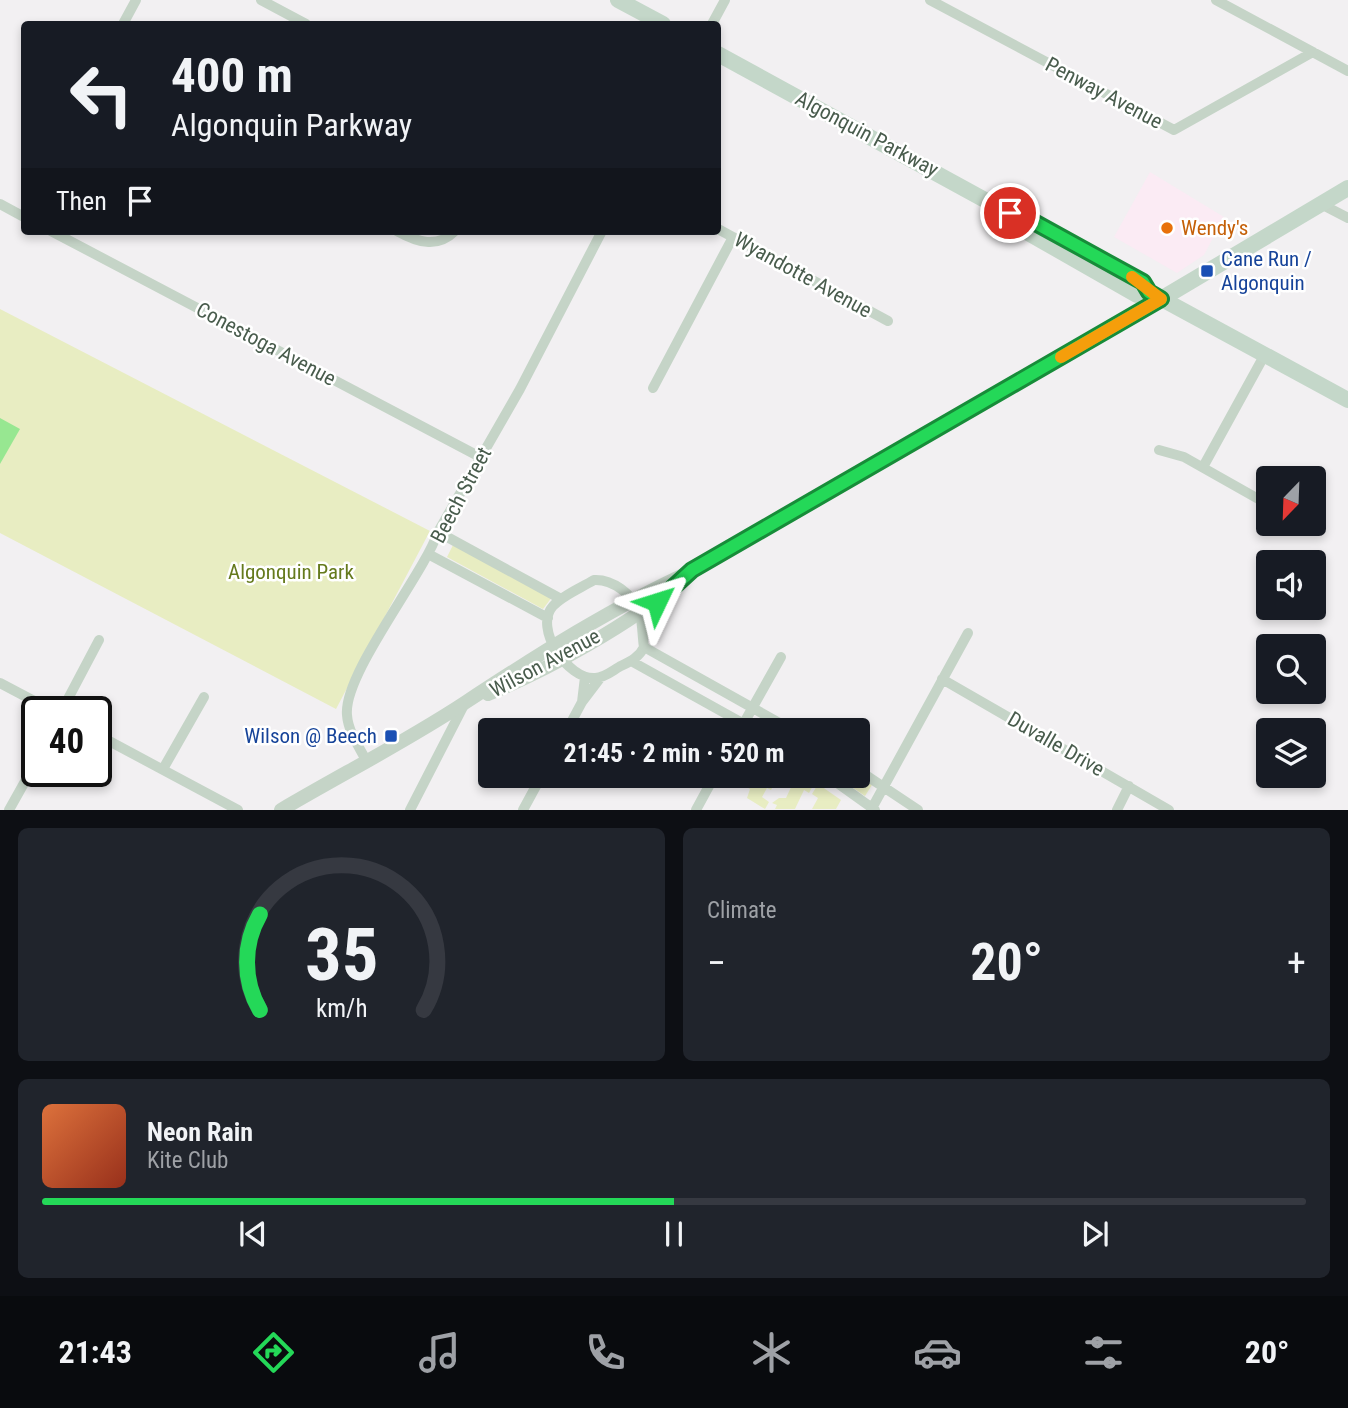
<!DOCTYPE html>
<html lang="en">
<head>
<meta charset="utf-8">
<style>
  :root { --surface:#171b24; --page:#20242c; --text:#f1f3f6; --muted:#9ea1a6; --line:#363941; --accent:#24d858 }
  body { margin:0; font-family:"Roboto Condensed",sans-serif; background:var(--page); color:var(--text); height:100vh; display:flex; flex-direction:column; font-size:26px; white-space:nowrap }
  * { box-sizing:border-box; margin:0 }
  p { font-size:23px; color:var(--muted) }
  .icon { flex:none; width:38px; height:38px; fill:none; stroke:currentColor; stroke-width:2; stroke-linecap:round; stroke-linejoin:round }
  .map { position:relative; height:810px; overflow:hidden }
  .drawer { display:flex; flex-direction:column; gap:18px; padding:18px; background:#0d0f14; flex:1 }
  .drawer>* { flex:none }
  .top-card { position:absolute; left:21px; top:21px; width:700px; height:214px; border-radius:7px; box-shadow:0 4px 10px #0003; background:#171b24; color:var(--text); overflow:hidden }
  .needle { width:46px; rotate:203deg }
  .fabs { position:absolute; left:1256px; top:466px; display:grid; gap:14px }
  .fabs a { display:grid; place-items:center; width:70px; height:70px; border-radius:7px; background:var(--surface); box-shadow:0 4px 10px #0003; font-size:35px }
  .speed { position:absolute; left:21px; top:696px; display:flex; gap:14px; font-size:35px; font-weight:700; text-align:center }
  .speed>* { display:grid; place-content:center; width:91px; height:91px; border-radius:50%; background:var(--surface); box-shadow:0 4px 10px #0003; line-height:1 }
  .speed .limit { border:4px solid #111; border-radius:10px; background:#fff; color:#111 }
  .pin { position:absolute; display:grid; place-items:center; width:60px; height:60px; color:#fff; margin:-30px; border:4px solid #fff; border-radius:50%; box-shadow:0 2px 7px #0007 }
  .me { position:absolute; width:77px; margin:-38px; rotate:49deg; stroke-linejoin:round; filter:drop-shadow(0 0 5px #0008) }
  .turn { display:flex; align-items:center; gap:24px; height:147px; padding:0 35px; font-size:32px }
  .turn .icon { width:91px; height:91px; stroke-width:2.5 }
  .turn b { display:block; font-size:49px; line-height:60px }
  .then { display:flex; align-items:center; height:66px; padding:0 35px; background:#0003; gap:14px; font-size:26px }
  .big { font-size:52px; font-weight:700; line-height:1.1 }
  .drawer .card { flex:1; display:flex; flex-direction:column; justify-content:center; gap:10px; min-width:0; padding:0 24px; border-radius:10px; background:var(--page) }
  .drawer .dial { align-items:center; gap:0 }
  .dial svg { height:182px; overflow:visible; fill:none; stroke:var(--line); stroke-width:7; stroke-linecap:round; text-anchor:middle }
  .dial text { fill:var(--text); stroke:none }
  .song { display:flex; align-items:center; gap:21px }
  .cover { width:84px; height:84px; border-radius:10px; background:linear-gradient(135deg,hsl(20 70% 55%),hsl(10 70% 35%)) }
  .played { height:7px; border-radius:4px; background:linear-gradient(90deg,var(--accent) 50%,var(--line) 50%) }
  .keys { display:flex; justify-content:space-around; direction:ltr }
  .heat { display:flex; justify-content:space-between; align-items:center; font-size:38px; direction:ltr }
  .drawer .tiles { flex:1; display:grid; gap:18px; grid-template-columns:1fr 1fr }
  .card:last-child { grid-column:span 2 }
  .trip { position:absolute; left:478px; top:718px; width:392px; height:70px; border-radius:7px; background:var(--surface); box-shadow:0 4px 10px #0003; font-weight:700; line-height:70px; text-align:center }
  .dock { display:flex; height:112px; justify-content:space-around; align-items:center; background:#090b0e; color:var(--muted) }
  .dock .icon { width:49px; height:49px }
  .dock .active { color:var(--accent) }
  .dock b { font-size:32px; color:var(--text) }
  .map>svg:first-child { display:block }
  .commercial { fill:#fbebf4 }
  .green { fill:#e8edc2 }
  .water { fill:#97e791 }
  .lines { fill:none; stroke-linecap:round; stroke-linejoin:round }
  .minor { stroke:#c5d4c7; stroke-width:10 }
  .tertiary { stroke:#c5d4c7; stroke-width:14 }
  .secondary { stroke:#c4d7c9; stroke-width:16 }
  .route-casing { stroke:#178c39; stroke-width:18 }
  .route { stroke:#24d858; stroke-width:12 }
  .slow { stroke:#f59e0b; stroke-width:12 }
  .food-dot { fill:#e8710a; stroke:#fff; stroke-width:2.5 }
  .transit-dot { fill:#1a4fb4; stroke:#fff; stroke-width:2.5 }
  .labels { text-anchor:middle; stroke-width:5; stroke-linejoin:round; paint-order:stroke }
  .street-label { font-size:21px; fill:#495c4d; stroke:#fff }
  .food-label { font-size:21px; fill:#c56008; stroke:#fff; text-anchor:start }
  .transit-label { font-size:21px; fill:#164399; stroke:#fff; text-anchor:start }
  .park-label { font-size:21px; fill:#657a1d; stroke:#fff }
</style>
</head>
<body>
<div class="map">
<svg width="1348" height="810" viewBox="0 0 1348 810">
  <rect width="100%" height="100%" fill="#f2f0f2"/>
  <!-- commercial -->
  <path class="commercial" d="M1150,172L1224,217L1204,255L1177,273L1114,237Z"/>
  <!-- green -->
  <path class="green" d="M0,309L430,531L336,709L0,533Z
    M454,543L552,597L543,609L447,557Z
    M761,775H779L771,790L767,788L762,797L769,802L765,809L747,798L750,789L745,786L750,779L755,782Z
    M791,775H805L815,782L809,793L804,790L795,809H775L777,805L772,803L779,798H786L793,783L788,780Z
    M834,775H857L872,785L865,796Z
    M818,784L841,800L836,809H812L818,798L812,794Z"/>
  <!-- water -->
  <path class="water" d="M0,418L20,429L0,464Z"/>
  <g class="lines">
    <!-- minor -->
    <path class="minor" d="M261,0L306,24
      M930,0L1174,130L1313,52
      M1216,0L1348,71
      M123,24L136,0
      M712,24L725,0
      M0,204L24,217
      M1321,204L1348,218
      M718,229L888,321
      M51,231L482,458
      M397,231C417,242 437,249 455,231
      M653,388L733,237
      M1159,450L1184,457L1269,505
      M1203,467L1264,356
      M438,532L561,599
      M430,555L548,618
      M594,580C612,579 633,594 639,612C643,622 642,636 644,647C639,658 629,662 619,667C612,671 604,678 595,678C568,680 533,628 553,606C563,595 581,588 594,580Z
      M644,647L792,730
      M631,661L755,730
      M585,677L582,702L601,677
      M942,679L1169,810
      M0,683L55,712
      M61,712L99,640
      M567,730L582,702
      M740,730L781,657
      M96,734L238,810
      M366,760C359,747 348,731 347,715C343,674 423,576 438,532L520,389L602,231
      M163,769L204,697
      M858,770L918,810
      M826,775L875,810
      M9,810L37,760
      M410,810L465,703
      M523,810L542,775
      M696,810L715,775
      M871,810L968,633
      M1117,810L1129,786"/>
    <!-- tertiary -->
    <path class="tertiary" d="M488,694C548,670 632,623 681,581
      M281,810C342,774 407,741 466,702C539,654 613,607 692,571L1161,299"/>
    <!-- secondary -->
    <path class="secondary" d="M618,0L663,24
      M718,54L1016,217L1022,216L1143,282L1149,292L1348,400
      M1016,217V226L1137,295L1149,292
      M1161,299L1348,188"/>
  </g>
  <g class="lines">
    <!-- route casing -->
    <g class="route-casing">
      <path id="route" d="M657,602L692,570L1161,299L1149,292L1143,282L1023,216L1016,217L1010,213"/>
    </g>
    <!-- route -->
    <use href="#route" class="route"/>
    <!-- slow -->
    <path class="slow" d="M1061,357L1161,299L1132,277"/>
  </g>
  <!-- markers -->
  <circle class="food-dot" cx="1167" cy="228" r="7"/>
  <g class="transit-dot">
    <rect x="1200" y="264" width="14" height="14" rx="3.5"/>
    <rect x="384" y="729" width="14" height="14" rx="3.5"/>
  </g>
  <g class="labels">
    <!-- street labels -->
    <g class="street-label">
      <text transform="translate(1104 93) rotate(28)" y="7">Penway Avenue</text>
      <text transform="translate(867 134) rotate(28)" y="7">Algonquin Parkway</text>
      <text transform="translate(803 275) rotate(29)" y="7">Wyandotte Avenue</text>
      <text transform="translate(266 344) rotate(28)" y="7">Conestoga Avenue</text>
      <text transform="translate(461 495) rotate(-62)" y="7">Beech Street</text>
      <text transform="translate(545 663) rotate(-28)" y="7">Wilson Avenue</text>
      <text transform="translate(1056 744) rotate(30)" y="7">Duvalle Drive</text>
    </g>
    <!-- food labels -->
    <g class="food-label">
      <text x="1181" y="235">Wendy's</text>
    </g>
    <!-- transit labels -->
    <g class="transit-label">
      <text x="1221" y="266">Cane Run /<tspan x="1221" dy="24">Algonquin</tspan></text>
      <text x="377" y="743" text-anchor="end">Wilson @ Beech</text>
    </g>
    <!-- park labels -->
    <g class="park-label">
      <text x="291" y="579">Algonquin Park</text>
    </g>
  </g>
</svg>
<div class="fabs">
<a><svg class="needle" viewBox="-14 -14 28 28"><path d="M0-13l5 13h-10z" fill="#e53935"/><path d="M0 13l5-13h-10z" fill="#9ea1a6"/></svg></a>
<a><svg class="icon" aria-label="sound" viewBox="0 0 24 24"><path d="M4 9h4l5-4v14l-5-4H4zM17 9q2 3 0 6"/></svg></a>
<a><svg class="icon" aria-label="search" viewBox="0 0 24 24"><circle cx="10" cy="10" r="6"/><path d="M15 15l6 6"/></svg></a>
<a><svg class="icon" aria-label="layers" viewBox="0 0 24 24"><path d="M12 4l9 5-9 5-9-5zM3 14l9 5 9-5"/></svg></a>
</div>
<div class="speed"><div class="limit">40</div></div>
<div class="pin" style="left:1010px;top:213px;background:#d93025"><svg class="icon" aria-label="arrive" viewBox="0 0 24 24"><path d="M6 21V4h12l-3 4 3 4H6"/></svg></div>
<svg class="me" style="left:657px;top:602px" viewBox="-20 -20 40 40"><path d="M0-17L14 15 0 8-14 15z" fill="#24d858" stroke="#fff" stroke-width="4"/></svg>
<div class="trip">21:45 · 2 min · 520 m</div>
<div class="top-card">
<div class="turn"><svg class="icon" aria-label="left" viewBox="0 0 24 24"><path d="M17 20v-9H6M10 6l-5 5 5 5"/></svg><div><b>400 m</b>Algonquin Parkway</div></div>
<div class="then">Then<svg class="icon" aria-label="arrive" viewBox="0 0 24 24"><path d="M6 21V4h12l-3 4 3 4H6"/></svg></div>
</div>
</div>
<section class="drawer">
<div class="tiles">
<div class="card dial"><svg viewBox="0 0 100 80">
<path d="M14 69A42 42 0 1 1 86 69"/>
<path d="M14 69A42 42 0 0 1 14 27" stroke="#24d858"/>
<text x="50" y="56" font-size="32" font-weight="700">35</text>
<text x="50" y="72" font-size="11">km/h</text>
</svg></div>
<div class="card"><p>Climate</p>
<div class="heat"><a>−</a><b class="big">20°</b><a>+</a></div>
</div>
<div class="card">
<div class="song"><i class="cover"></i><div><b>Neon Rain</b><p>Kite Club</p></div></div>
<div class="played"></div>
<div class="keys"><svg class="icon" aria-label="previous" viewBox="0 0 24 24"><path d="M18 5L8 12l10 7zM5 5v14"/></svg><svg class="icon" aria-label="pause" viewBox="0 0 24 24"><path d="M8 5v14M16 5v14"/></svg><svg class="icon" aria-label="next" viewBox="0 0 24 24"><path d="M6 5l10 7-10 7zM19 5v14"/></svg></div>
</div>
</div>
</section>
<nav class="dock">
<b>21:43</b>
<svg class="icon active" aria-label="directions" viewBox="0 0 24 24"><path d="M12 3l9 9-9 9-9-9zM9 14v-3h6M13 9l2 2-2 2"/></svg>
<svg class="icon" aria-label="music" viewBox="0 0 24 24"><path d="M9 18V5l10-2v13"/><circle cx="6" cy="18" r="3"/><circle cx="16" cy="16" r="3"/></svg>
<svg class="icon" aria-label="phone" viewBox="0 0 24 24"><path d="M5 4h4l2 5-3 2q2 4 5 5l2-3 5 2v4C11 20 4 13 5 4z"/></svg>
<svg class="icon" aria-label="climate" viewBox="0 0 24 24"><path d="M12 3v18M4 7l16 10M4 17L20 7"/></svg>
<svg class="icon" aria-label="car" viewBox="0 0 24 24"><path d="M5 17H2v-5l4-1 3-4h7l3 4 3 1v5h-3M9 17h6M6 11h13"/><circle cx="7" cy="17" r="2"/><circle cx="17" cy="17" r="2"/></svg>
<svg class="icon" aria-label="filters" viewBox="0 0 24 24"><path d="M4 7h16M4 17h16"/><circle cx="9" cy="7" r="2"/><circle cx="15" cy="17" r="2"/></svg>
<b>20°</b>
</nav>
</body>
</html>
